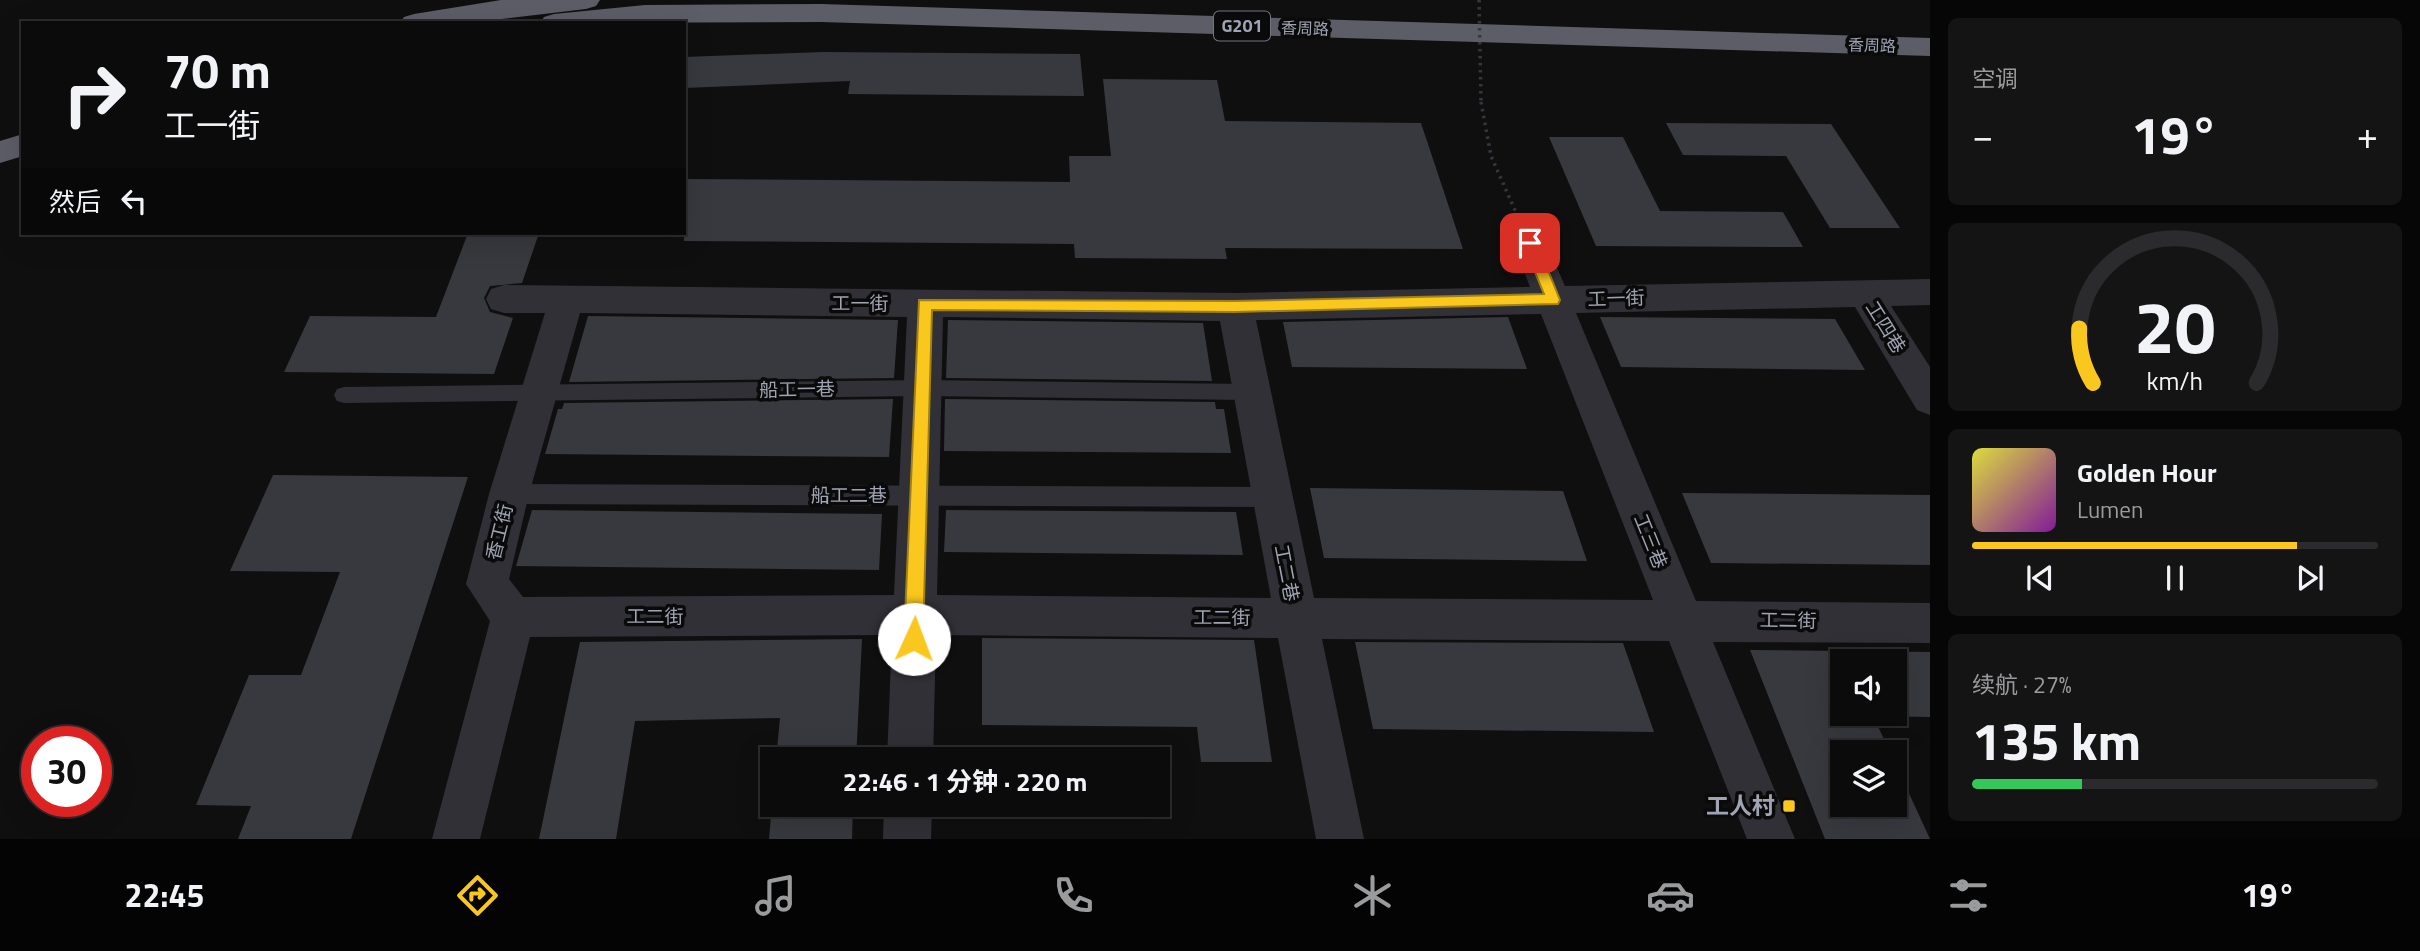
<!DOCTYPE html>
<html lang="zh">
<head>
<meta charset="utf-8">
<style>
  :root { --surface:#0b0b0c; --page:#141415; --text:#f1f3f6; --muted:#9a9b9d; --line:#2b2b2d; --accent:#fac71e }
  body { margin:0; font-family:"Titillium Web","Noto Sans SC",sans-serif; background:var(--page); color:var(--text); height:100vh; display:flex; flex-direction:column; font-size:26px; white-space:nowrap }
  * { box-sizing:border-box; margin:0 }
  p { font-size:23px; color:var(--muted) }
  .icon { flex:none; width:38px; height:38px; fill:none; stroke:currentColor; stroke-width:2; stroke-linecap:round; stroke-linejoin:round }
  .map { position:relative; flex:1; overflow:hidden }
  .drawer { display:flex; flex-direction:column; gap:18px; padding:18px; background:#060607; width:490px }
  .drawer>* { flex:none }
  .hud { position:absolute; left:21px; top:21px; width:665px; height:214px; border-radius:0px; box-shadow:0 7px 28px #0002,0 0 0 2px var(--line); background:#0b0b0c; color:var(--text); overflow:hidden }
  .controls { position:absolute; left:1830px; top:649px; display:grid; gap:14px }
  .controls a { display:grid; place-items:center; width:77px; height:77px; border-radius:0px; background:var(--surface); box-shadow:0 7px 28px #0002,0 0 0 2px var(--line); font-size:35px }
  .speed { position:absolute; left:21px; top:726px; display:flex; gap:14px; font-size:35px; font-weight:700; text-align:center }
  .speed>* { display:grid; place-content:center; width:91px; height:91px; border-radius:50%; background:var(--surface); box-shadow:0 7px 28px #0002,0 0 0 2px var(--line); line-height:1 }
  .speed .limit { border:10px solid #d22; background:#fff; color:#111 }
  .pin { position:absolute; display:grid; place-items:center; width:60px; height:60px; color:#fff; margin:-30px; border-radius:14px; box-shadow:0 4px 10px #0006 }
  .me { position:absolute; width:77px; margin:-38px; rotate:2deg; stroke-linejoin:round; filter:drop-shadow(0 0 5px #0008) }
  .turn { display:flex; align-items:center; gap:24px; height:147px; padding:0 28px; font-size:32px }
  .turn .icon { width:91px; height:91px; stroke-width:2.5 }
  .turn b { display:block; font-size:49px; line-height:60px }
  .then { display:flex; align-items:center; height:66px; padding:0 28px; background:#0003; gap:14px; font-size:26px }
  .big { font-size:52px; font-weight:700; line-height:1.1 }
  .drawer .card { flex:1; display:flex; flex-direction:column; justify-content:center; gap:10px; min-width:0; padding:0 24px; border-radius:10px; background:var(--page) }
  .drawer .dial { align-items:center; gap:0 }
  .dial svg { height:182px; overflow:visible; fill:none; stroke:var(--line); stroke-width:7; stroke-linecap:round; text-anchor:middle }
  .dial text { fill:var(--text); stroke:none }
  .song { display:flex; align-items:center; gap:21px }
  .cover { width:84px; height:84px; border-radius:10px; background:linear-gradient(135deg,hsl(60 70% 55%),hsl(290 70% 35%)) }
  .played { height:7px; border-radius:4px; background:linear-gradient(90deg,var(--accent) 80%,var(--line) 80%) }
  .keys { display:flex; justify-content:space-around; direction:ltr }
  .heat { display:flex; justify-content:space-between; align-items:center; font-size:38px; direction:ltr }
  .charge { height:10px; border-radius:5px; background:linear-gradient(90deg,#34c759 27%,var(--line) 0) }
  .trip { position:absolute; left:760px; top:747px; width:410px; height:70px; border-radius:0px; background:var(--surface); box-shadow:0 7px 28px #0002,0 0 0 2px var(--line); font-weight:700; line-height:70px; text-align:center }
  .dock { display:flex; height:112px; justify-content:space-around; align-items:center; background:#040405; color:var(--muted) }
  .dock .icon { width:49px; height:49px }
  .dock .current { color:var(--accent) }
  .dock b { font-size:32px; color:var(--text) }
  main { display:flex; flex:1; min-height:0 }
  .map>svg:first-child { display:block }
  .building { fill:#38393e; fill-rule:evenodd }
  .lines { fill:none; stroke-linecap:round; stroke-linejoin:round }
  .path { stroke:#36373d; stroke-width:3.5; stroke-dasharray:2.5 4.5; stroke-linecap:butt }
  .lane { fill:#303036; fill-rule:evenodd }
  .street { fill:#303036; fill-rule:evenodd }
  .highway { fill:#5c5d67; fill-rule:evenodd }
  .path-bridge { stroke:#36373d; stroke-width:3.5; stroke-dasharray:2.5 4.5; stroke-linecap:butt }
  .route { fill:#fac71e; stroke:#a28114; stroke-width:2 }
  .poi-dot { fill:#fac71e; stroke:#0a0a0b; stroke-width:2.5 }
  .labels { text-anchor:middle; stroke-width:7; stroke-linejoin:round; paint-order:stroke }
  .far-street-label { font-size:16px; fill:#9fa3b2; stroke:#0a0a0b }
  .shield { fill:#0a0a0b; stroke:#727580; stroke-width:2 }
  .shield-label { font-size:18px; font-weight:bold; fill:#9fa3b2 }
  .street-label { font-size:19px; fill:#9fa3b2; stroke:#0a0a0b }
  .near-poi-label { font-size:23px; font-weight:bold; fill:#9fa3b2; stroke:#0a0a0b; text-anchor:end }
</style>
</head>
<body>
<main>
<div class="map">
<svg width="1930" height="839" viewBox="0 0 1930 839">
  <rect width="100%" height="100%" fill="#0f0f10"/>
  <!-- building -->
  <path class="building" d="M823,52L1080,54L1084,96L848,94L850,81L684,88V57Z
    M1103,79L1217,80L1225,121L1421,123L1463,249L1225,248L1227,259L1075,258L1074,244L684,241V179L1070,182L1069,156H1111Z
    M1666,123L1831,124L1900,228H1830L1786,156L1683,155Z
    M1549,137H1623L1660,211L1783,212L1803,247L1596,246Z
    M468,233H539L522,283L490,286L484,298L490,312L513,318L494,374L284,372L310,316L436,317Z
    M588,316L898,320L894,378L569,382Z
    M1508,317L1527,369L1292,367L1283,322Z
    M1600,317L1835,319L1865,370L1621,367Z
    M948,320L1203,323L1212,381L946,378Z
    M893,399L889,457L545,454L558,409H562L564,403Z
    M945,399L1215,402L1216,409H1224L1231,453L944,451Z
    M273,475L468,477L351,839H238L251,806L196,805L249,675H301L340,572L230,571Z
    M1310,488L1563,491L1587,561L1324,558Z
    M1682,493L1930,495V565L1711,563Z
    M532,510L882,514L879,570L516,566Z
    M946,510L1236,512L1243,555L944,552Z
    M982,638L1254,640L1272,762H1201L1197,727L982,725Z
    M862,639L856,760H776L780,718L635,721L616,839H539L580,642Z
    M1355,642L1623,643L1654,732L1373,729Z
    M1750,650L1930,652V717L1873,716L1890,752H1843V805H1895V763L1930,839H1825ZM1843,662H1895V714H1843Z
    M772,805H853L852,839H769Z"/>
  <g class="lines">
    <!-- path -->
    <path class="path" d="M1481,102L1491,156L1518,217"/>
    <!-- lane -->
    <path class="lane" d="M922,380L1249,384L1256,386L1259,392L1256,398L1249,400L922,396L344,403L337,401L334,395L337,389L344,387Z
      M509,484L1273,487L1281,490L1284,497L1281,504L1273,507L509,504L501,501L498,494L501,487Z"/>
    <!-- street -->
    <path class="street" d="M1530,230L1542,234L1565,286L1930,279V305L1891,306L1930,367V415L1917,410L1855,307L1576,313L1696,601L1930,603V643L1713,642L1795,839H1747L1669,641L1322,639L1364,839H1316L1278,638L936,635L933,760H887L892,635L530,637L480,839H432L490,621L466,584L489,494L545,313H504L491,309L486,299L491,289L504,285L1235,293L1530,287L1513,243L1518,234ZM580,313L907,317L894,595L523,597L509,579L529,494ZM1541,314L1653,600L1314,598L1256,320ZM943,317L1220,321L1271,598L937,595Z
      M884,805H932L931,839H883Z"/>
    <!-- highway -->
    <path class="highway" d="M501,0H600L596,6L586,9L468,23H400L404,17L414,14Z
      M821,4L1930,38V56L821,22L540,23L544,17L554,14L645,5Z
      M23,134V156L0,163V141Z"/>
    <!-- path-bridge -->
    <path class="path-bridge" d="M1479,0L1481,102"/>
  </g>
  <!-- route -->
  <path class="route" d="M1530,238L1537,243L1560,300L1558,304L1235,312L932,310L923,639L920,645L914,648L907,645L904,639L919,300L1235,301L1544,294L1523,243Z"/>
  <!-- markers -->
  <rect class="poi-dot" x="1782" y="799" width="14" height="14" rx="3.5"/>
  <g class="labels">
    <!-- far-street labels -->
    <g class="far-street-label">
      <text transform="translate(1305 28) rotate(2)" y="6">香周路</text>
      <text transform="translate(1872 45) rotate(2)" y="6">香周路</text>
    </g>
    <!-- shield labels -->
    <rect class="shield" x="1214" y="11.5" width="56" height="29" rx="5"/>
    <g class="shield-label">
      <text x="1242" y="32">G201</text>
    </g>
    <!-- street labels -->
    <g class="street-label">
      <text transform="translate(1616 298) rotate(-2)" y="7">工一街</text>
      <text x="860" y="310">工一街</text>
      <text transform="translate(1886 327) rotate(58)" y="7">工四巷</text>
      <text transform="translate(797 389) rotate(-1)" y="7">船工一巷</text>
      <text x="849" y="502">船工二巷</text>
      <text transform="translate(499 532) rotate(-76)" y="7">香工街</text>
      <text transform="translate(1651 541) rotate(68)" y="7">工三巷</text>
      <text transform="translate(1287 573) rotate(79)" y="7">工二巷</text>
      <text x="655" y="623">工二街</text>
      <text x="1222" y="624">工二街</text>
      <text transform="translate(1788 620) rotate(1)" y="7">工二街</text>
    </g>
    <!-- near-poi labels -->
    <g class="near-poi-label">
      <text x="1775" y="814">工人村</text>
    </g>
  </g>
</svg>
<div class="controls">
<a><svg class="icon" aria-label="sound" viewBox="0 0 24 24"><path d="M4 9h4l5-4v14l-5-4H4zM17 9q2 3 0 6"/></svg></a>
<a><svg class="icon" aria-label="layers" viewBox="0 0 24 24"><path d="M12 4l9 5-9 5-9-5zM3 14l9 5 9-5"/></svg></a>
</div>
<div class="speed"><div class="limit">30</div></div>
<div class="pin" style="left:1530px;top:243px;background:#d93025"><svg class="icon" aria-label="arrive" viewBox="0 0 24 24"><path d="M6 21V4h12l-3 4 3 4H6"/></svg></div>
<svg class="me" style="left:914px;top:639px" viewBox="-20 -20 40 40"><circle r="19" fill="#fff"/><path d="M0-13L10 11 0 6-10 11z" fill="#fac71e"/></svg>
<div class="trip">22:46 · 1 分钟 · 220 m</div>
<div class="hud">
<div class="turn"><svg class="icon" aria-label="right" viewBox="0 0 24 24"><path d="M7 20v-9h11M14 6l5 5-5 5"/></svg><div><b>70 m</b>工一街</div></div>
<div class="then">然后<svg class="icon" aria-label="left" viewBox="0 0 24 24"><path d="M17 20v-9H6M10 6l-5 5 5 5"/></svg></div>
</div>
</div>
<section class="drawer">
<div class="card"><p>空调</p>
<div class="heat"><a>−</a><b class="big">19°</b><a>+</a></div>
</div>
<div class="card dial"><svg viewBox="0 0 100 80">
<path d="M14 69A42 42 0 1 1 86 69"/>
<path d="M14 69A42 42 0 0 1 8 45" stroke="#fac71e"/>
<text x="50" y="56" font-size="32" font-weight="700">20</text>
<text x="50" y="72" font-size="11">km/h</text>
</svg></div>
<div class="card">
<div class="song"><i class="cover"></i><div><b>Golden Hour</b><p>Lumen</p></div></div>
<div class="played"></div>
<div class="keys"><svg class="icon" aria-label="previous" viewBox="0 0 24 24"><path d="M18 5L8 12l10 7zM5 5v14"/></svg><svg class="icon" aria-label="pause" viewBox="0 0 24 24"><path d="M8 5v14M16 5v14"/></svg><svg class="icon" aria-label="next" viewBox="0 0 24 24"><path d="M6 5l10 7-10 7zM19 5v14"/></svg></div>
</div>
<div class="card"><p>续航 · 27%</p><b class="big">135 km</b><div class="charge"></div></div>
</section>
</main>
<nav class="dock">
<b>22:45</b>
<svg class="icon current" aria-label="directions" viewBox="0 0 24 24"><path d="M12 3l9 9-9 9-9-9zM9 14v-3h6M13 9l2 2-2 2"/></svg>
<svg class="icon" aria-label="music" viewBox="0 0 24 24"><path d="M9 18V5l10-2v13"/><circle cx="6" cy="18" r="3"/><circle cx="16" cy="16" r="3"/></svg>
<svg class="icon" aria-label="phone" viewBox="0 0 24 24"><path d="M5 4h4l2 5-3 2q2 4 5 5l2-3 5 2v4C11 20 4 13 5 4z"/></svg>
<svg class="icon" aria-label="climate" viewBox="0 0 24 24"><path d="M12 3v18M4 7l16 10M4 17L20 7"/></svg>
<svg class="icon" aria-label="car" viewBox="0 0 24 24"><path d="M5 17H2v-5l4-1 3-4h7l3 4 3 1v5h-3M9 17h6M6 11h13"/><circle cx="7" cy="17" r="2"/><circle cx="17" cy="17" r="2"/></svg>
<svg class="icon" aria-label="filters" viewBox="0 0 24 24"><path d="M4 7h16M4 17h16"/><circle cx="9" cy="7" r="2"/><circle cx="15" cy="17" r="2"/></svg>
<b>19°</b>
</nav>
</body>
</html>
